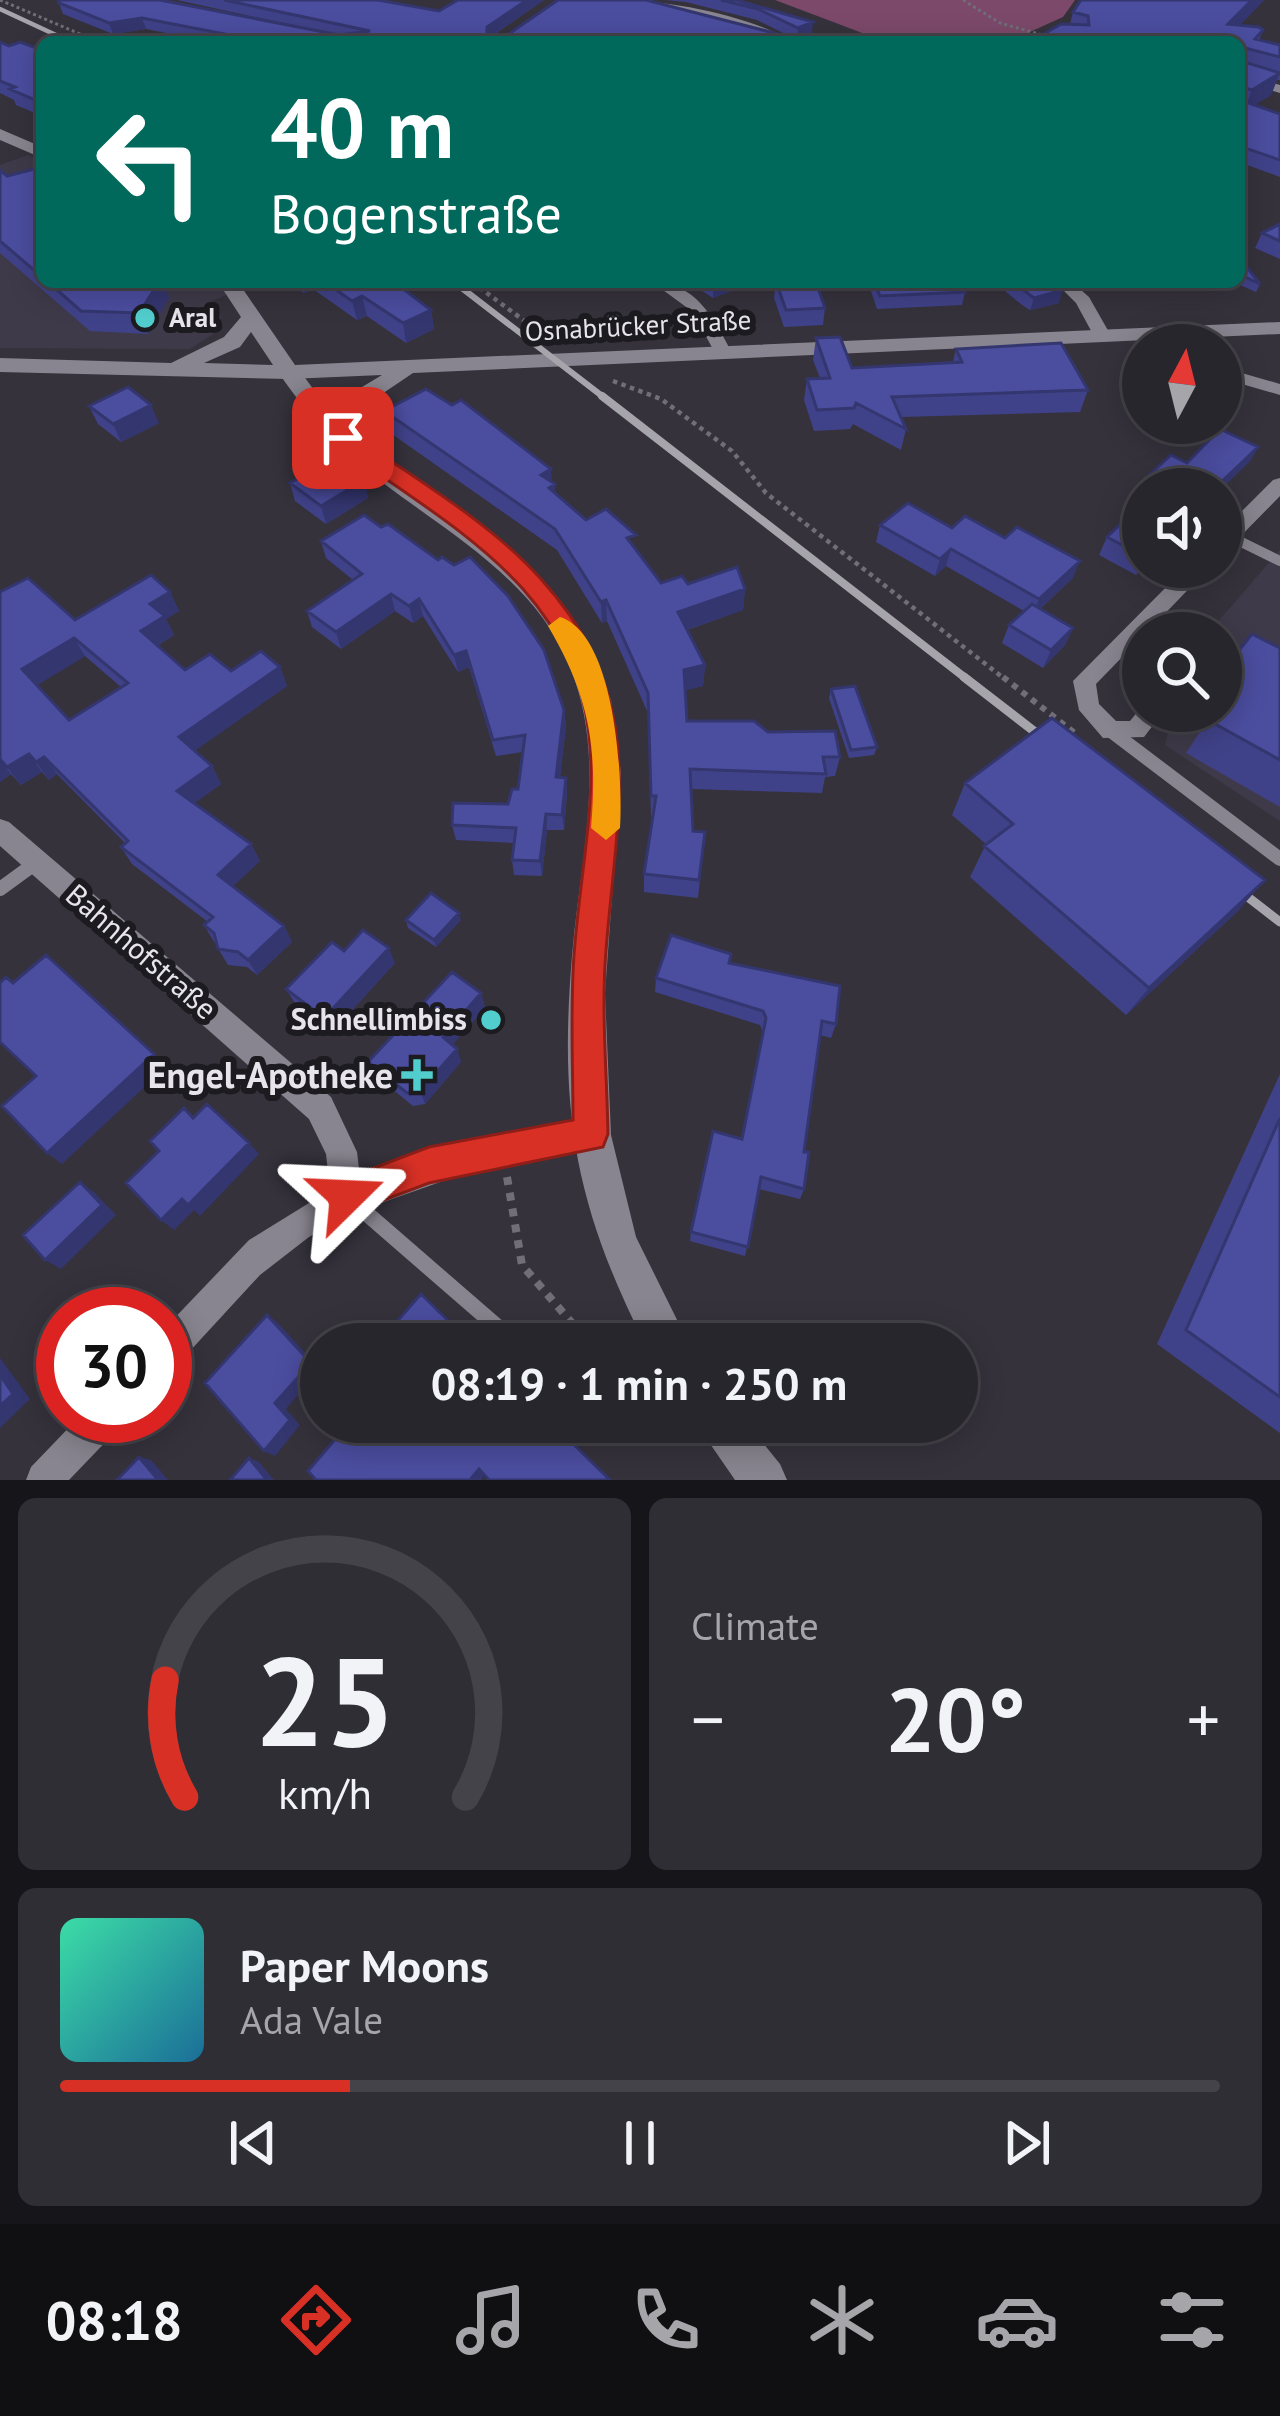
<!DOCTYPE html>
<html lang="en">
<head>
<meta charset="utf-8">
<style>
  :root { --surface:#28262d; --page:#302e35; --text:#f1f3f6; --muted:#a5a5aa; --line:#444349; --accent:#d93025 }
  body { margin:0; font-family:"PT Sans",sans-serif; background:var(--page); color:var(--text); height:100vh; display:flex; flex-direction:column; font-size:45px; white-space:nowrap }
  * { box-sizing:border-box; margin:0 }
  p { font-size:39px; color:var(--muted) }
  .icon { flex:none; width:66px; height:66px; fill:none; stroke:currentColor; stroke-width:2; stroke-linecap:round; stroke-linejoin:round }
  .map { position:relative; height:1480px; overflow:hidden }
  .details { display:flex; flex-direction:column; gap:18px; padding:18px; background:#161519; flex:1 }
  .details>* { flex:none }
  .top-card { position:absolute; left:36px; top:36px; width:1209px; height:252px; border-radius:18px; box-shadow:0 6px 30px #0003,0 0 0 3px var(--line); background:#00695c; color:#fff; overflow:hidden }
  .needle { width:78px; rotate:7deg }
  .controls { position:absolute; left:1122px; top:324px; display:grid; gap:24px }
  .controls a { display:grid; place-items:center; width:120px; height:120px; border-radius:50%; background:var(--surface); box-shadow:0 6px 30px #0003,0 0 0 3px var(--line); font-size:60px }
  .speed { position:absolute; left:36px; top:1287px; display:flex; gap:24px; font-size:60px; font-weight:700; text-align:center }
  .speed>* { display:grid; place-content:center; width:156px; height:156px; border-radius:50%; background:var(--surface); box-shadow:0 6px 30px #0003,0 0 0 3px var(--line); line-height:1 }
  .speed .limit { border:18px solid #d22; background:#fff; color:#111 }
  .pin { position:absolute; display:grid; place-items:center; width:102px; height:102px; color:#fff; margin:-51px; border-radius:24px; box-shadow:0 6px 18px #0006 }
  .me { position:absolute; width:132px; margin:-66px; rotate:69deg; stroke-linejoin:round; filter:drop-shadow(0 0 9px #0008) }
  .turn { display:flex; align-items:center; gap:42px; height:252px; padding:0 36px; font-size:54px }
  .turn .icon { width:156px; height:156px; stroke-width:2.5 }
  .turn b { display:block; font-size:84px; line-height:102px }
  .big { font-size:90px; font-weight:700; line-height:1.1 }
  .details .card { flex:1; display:flex; flex-direction:column; justify-content:center; gap:18px; min-width:0; padding:0 42px; border-radius:18px; background:var(--page) }
  .details .dial { align-items:center; gap:0 }
  .dial svg { height:312px; overflow:visible; fill:none; stroke:var(--line); stroke-width:7; stroke-linecap:round; text-anchor:middle }
  .dial text { fill:var(--text); stroke:none }
  .song { display:flex; align-items:center; gap:36px }
  .cover { width:144px; height:144px; border-radius:18px; background:linear-gradient(135deg,hsl(160 70% 55%),hsl(200 70% 35%)) }
  .played { height:12px; border-radius:6px; background:linear-gradient(90deg,var(--accent) 25%,var(--line) 25%) }
  .keys { display:flex; justify-content:space-around; direction:ltr }
  .heat { display:flex; justify-content:space-between; align-items:center; font-size:66px; direction:ltr }
  .details .tiles { flex:1; display:grid; gap:18px; grid-template-columns:1fr 1fr }
  .card:last-child { grid-column:span 2 }
  .trip { position:absolute; left:300px; top:1323px; width:678px; height:120px; border-radius:60px; background:var(--surface); box-shadow:0 6px 30px #0003,0 0 0 3px var(--line); font-weight:700; line-height:120px; text-align:center }
  .tab-bar { display:flex; height:192px; justify-content:space-around; align-items:center; background:#100f12; color:var(--muted) }
  .tab-bar .icon { width:84px; height:84px }
  .tab-bar .active { color:var(--accent) }
  .tab-bar b { font-size:54px; color:var(--text) }
  .map>svg:first-child { display:block }
  .built { fill:#3f3a49 }
  .green { fill:#7c496a }
  .lines { fill:none; stroke-linecap:round; stroke-linejoin:round }
  .path-far3 { stroke:#716e77; stroke-width:3; stroke-dasharray:3 3; stroke-linecap:butt }
  .path-far2 { stroke:#716e77; stroke-width:4.5; stroke-dasharray:4.5 4.5; stroke-linecap:butt }
  .path-far1 { stroke:#716e77; stroke-width:6; stroke-dasharray:6 6; stroke-linecap:butt }
  .path { stroke:#716e77; stroke-width:8; stroke-dasharray:8 8; stroke-linecap:butt }
  .service-far2 { stroke:#898590; stroke-width:10 }
  .service-far1 { stroke:#898590; stroke-width:14 }
  .service { stroke:#898590; stroke-width:16 }
  .minor { fill:#898590; fill-rule:evenodd }
  .tertiary { fill:#898590; fill-rule:evenodd }
  .secondary { fill:#898590; fill-rule:evenodd }
  .rail-far3 { stroke:#a7a5ac; stroke-width:4.5 }
  .rail-far2 { stroke:#a7a5ac; stroke-width:6 }
  .rail-far1 { stroke:#a7a5ac; stroke-width:8 }
  .rail { stroke:#a7a5ac; stroke-width:9 }
  .wall { fill:#404289; fill-rule:evenodd }
  .shaded-wall { fill:#34366f }
  .building { fill:#4b4d9f; stroke:#34366f; stroke-width:3; fill-rule:evenodd }
  .route { fill:#d93025; stroke:#8d1f18; stroke-width:3 }
  .slow { fill:#f59e0b }
  .poi-dot { fill:#52cdcd; stroke:#1c1b1f; stroke-width:4.5 }
  .labels { text-anchor:middle; stroke-width:12; stroke-linejoin:round; paint-order:stroke }
  .far-poi-label { font-size:27px; font-weight:bold; fill:#e7e5eb; stroke:#1c1b1f; text-anchor:start }
  .far-street-label { font-size:27px; fill:#e7e5eb; stroke:#1c1b1f }
  .street-label { font-size:30px; fill:#e7e5eb; stroke:#1c1b1f }
  .poi-label { font-size:30px; font-weight:bold; fill:#e7e5eb; stroke:#1c1b1f; text-anchor:end }
  .near-poi-label { font-size:36px; font-weight:bold; fill:#e7e5eb; stroke:#1c1b1f; text-anchor:end }
</style>
</head>
<body>
<div class="map">
<svg width="1280" height="1480" viewBox="0 0 1280 1480">
  <rect width="100%" height="100%" fill="#35323c"/>
  <!-- built -->
  <path class="built" d="M28,155L42,163V282H262L211,301L221,317L216,332L190,349L0,348V165Z
    M1280,550V821L1165,745L1173,711H1221V633H1208Z"/>
  <!-- green -->
  <path class="green" d="M775,0H1075L1063,17L1008,42H886Z"/>
  <g class="lines">
    <!-- path-far3 -->
    <path class="path-far3" d="M0,0L99,42
      M963,0L1000,23L1046,36"/>
    <!-- path-far2 -->
    <path class="path-far2" d="M472,282L534,328L561,335
      M613,381L661,399L732,451L766,493L1006,680"/>
    <!-- path-far1 -->
    <path class="path-far1" d="M1003,677L1076,734"/>
    <!-- path -->
    <path class="path" d="M507,1177L522,1265L590,1344"/>
    <!-- service-far2 -->
    <path class="service-far2" d="M1229,536L1280,561"/>
    <!-- service-far1 -->
    <path class="service-far1" d="M1111,731L1280,859
      M0,889L37,862"/>
    <!-- service -->
    <path class="service" d="M350,1199L517,1344"/>
    <!-- minor -->
    <path class="minor" d="M618,0C670,0 750,16 794,42H776L716,21Z
      M1239,73L1280,85V93L1239,81Z
      M652,282C695,282 713,317 731,351L728,355H716L693,312Z
      M1055,282H1072L1089,297L1110,334L1107,338H1095L1076,303Z
      M1221,367L1280,384V395L1221,378Z
      M1280,478V496L1228,549L1221,551V532L1273,480Z
      M1186,567H1210L1150,629L1151,633H1143V682L1132,673L1130,649L1096,684L1099,704L1116,721H1130L1143,705V711H1164L1144,737L1103,738L1079,710L1073,681Z
      M0,819L9,822L331,1097L357,1152L360,1177L460,1144L590,1119L601,1123L605,1134L601,1145L460,1175L347,1215L309,1237L260,1275L177,1365L165,1370V1328L249,1240L330,1190L326,1154L309,1119L0,846Z
      M80,1416H123L118,1429L69,1480H26L31,1467Z"/>
    <!-- tertiary -->
    <path class="tertiary" d="M289,365L297,367L328,409L366,445L531,571L566,609L597,663L611,700L621,773L605,993L611,1135L636,1237L689,1344H645C575,1205 559,1112 572,956C580,859 608,761 570,667C531,568 424,522 349,455C321,431 299,402 278,372Z
      M695,1422H746L780,1464L787,1480H735Z"/>
    <!-- secondary -->
    <path class="secondary" d="M0,129L42,147V158L0,140Z
      M218,282H238L295,365L1280,322V334L413,373L370,402L355,438L343,445L331,438L352,393L382,375L289,379L0,372V358L171,363L224,337L241,317ZM251,332L273,365L204,363L240,347Z"/>
    <!-- rail-far3 -->
    <path class="rail-far3" d="M0,9L71,42"/>
    <!-- rail-far2 -->
    <path class="rail-far2" d="M454,282L606,399"/>
    <!-- rail-far1 -->
    <path class="rail-far1" d="M602,396L968,680"/>
    <!-- rail -->
    <path class="rail" d="M964,677L1061,752
      M1222,877L1280,922"/>
  </g>
  <!-- wall -->
  <path class="wall" d="M177,0H378L439,11L458,0H544L495,34L797,42H212L146,29L113,34L63,14L59,3L333,34Z
    M665,0H736L812,33L797,40L757,20L686,2Z
    M1081,0H1264L1240,25L1263,30L1259,40L1280,45V80H1277L1271,95L1254,105L1280,114V177L1239,162V42L1070,24L1073,12Z
    M0,42L9,46L42,50V116L16,105L14,100L0,93Z
    M42,167V282H163L169,298L148,334L90,331L0,253V170L7,176Z
    M1280,224V259L1255,248L1262,233Z
    M1239,257L1260,284L1256,292L1233,282H1239Z
    M289,282H378L431,310L434,329L406,343L367,316L357,320L313,289L304,293Z
    M688,282H754L713,298Z
    M776,282L825,308L823,325L784,327L774,298Z
    M868,282H960L965,292L962,305L877,309Z
    M994,282H1054L1059,303L1030,310L1022,305Z
    M816,338L852,368L953,362L956,349L1088,390L1080,412L901,417L906,429L901,450L853,424L850,429L814,431L804,400L807,379L820,378L813,360Z
    M89,406L159,423L121,442L98,424Z
    M384,411L552,482L555,484V494L586,520L636,549L661,583L745,589L743,610L687,630L705,665L703,686L685,690L687,721L768,732L840,757L835,776L825,777L822,793L691,789L693,831L705,832L698,898L644,892V874L653,816H651L648,713L607,621L602,623L557,550L389,432Z
    M1258,447L1250,461L1221,489H1143V497L1138,494L1144,480L1187,463Z
    M364,480L368,498L326,524L295,501L290,483Z
    M364,515L564,710L566,726L560,777L566,778L567,793L564,830H547L542,876L514,875L512,860L514,843L456,840L452,825L508,804L518,789L523,752L496,756L469,667L458,672L423,616L413,623L395,611L341,649L312,627L307,611L353,580L326,558L321,541Z
    M880,525L952,528L1073,578L1040,609L1073,628L1065,645L1043,668L1002,643L1009,625L1024,611L946,566L935,576L876,542Z
    M1143,529L1144,567L1136,575L1099,555L1107,537Z
    M0,592L75,620L170,592L179,611L166,619L174,635L157,646L185,670L231,671L280,667L287,686L194,751L212,766L221,784L194,803L251,844L260,861L233,886L284,926L292,942L257,975L247,967L228,965L204,925L208,922L132,864L121,847L125,843L57,774L49,780L42,772L21,785L11,774L0,782ZM85,656L121,687L69,720L37,685Z
    M1280,648V807L1186,753L1211,715L1204,711H1221V673Z
    M831,689L877,747L874,755L849,758L829,698Z
    M965,783L1239,910L1126,1015L970,877L986,844L952,815Z
    M406,920H461L436,947L408,928Z
    M344,951L395,963L332,1032L295,1003L286,989Z
    M729,963L836,1024L831,1038L820,1035L804,1152V1189L800,1199L759,1189L745,1256L690,1241L691,1232L741,1139L763,1032L760,1025L655,992L656,978Z
    M481,993L485,1008L452,1045L457,1049L461,1062L425,1104L413,1106L375,1075L368,1062Z
    M1280,1074V1433L1157,1344Z"/>
  <!-- shaded-wall -->
  <path class="shaded-wall" d="M527,0H544L488,38L487,42V27Z
    M1252,0H1264L1224,42L1228,24Z
    M142,18L146,29L113,34L109,23Z
    M813,22L812,33L797,40L798,28Z
    M1280,73L1271,95L1243,112L1252,90Z
    M159,282H163L169,298L148,334L139,313Z
    M301,282H311L313,289L304,293Z
    M715,282H754L713,298V283Z
    M1063,290L1059,303L1030,310L1034,298Z
    M362,296L367,316L357,320L352,301Z
    M431,310L434,329L406,343L403,323Z
    M151,405L159,423L121,442L113,424Z
    M1258,447L1250,461L1221,489H1214Z
    M551,469L552,485L555,484L556,505L541,475Z
    M364,480L368,498L326,524L321,506Z
    M951,549L946,566L935,576L940,559Z
    M1080,561L1073,578L1032,616L1039,599Z
    M745,589L743,610L677,633L678,612Z
    M170,592L179,611L166,619L174,635L150,650L141,631L150,604Z
    M391,594L395,611L341,649L336,632Z
    M419,599L423,616L413,623L409,606Z
    M606,600L607,621L602,623L601,602Z
    M1073,628L1065,645L1043,668L1051,650Z
    M74,638L85,656L34,687L22,669Z
    M466,651L469,667L458,672L454,655Z
    M705,665L703,686L683,691L684,670Z
    M280,667L287,686L189,755L179,737Z
    M564,710L566,726L558,793L556,777Z
    M29,754L42,772L21,785L7,767Z
    M44,757L57,774L49,780L36,762Z
    M0,760L11,774L0,782Z
    M212,766L221,784L187,809L177,791Z
    M566,778L567,793L564,830L562,815Z
    M546,814L547,830L542,876L540,861Z
    M251,844L260,861L228,891L218,875Z
    M1265,880L1239,910L1126,1015L1149,988Z
    M459,913L461,920L436,947L434,940Z
    M284,926L292,942L257,975L248,960Z
    M389,948L395,963L332,1032L324,1018Z
    M481,993L485,1008L447,1051L443,1037Z
    M457,1049L461,1062L425,1104L420,1091Z
    M154,1054L166,1067L62,1164L47,1153Z
    M249,1143L259,1154L200,1216L194,1210L174,1230L161,1220L182,1199Z
    M80,1182L95,1193L116,1215L61,1269L45,1260Z
    M267,1315L277,1322L320,1369L286,1409L300,1425L275,1456L264,1451L275,1403Z
    M0,1358L30,1399L0,1428Z
    M139,1457L151,1460L168,1480H158Z
    M249,1458L259,1462L274,1480H267Z
    M479,1469L485,1474L481,1480H470Z"/>
  <!-- building -->
  <path class="building" d="M59,0H160L339,35L370,31L224,0H378L439,11L458,0H527L487,27V34L507,35L558,0H646L782,35L797,42H243L221,37L225,34L142,18L109,23L59,3Z
    M721,0H736L813,22L798,28L758,9Z
    M1081,0H1252L1228,24L1259,27L1263,30L1255,39L1280,45V57L1245,48L1244,62L1280,73L1252,90L1239,86V42H1030L1061,24L1089,25L1088,16L1073,12Z
    M0,42L9,46L20,42L42,50V64L37,67L42,69V103L10,89L15,87L0,81Z
    M1243,101L1280,114V160L1239,146V103Z
    M42,167V277L0,241V170L7,176Z
    M1280,224V241L1262,233Z
    M1239,257L1260,284L1239,274Z
    M48,282H159L139,313L81,311Z
    M325,282H378L384,286L394,282L431,310L403,323L362,296L352,301Z
    M776,282H816L825,308L786,310Z
    M874,282H960L965,292L880,296Z
    M1013,282H1054L1063,290L1034,298Z
    M840,337L852,368L962,362L956,349L1061,343L1088,390L892,397L906,429L856,403L854,408L817,410L807,379L830,378L816,338Z
    M128,387L151,405L113,424L89,406Z
    M426,389L452,405L461,400L551,469L541,475L555,484L549,488L586,520L606,509L636,535L627,538L661,583L682,576L688,584L737,567L745,589L678,612L705,665L684,670L687,721H754L768,732L835,731L840,757H823L826,774L690,769L693,831L705,832L699,880L644,874L656,796H651L648,693L606,600L601,602L555,529L384,411Z
    M1220,429L1258,447L1214,489H1163L1144,480L1171,455L1187,463Z
    M330,460L364,480L321,506L290,483Z
    M908,503L952,528L965,516L1005,538L1017,527L1080,561L1039,599L951,549L940,559L880,525Z
    M364,515L381,527L388,524L438,560L442,557L454,565L470,557L508,596L544,650L564,710L556,777L566,778L562,815L546,814L540,861L512,860L516,828L452,825L453,803L508,804L512,789H518L525,735L493,740L466,651L454,655L419,599L409,606L391,594L336,632L307,611L362,574L321,541Z
    M1125,520L1143,529V556L1107,537Z
    M151,575L170,592L150,604L165,616L141,631L185,670L210,654L231,671L261,651L280,667L179,737L212,766L177,791L251,844L218,875L284,926L248,960L238,952L218,949L214,933L204,925L213,917L121,847L128,841L44,757L36,762L29,754L7,767L0,759V592L28,578L75,620ZM74,638L128,683L69,720L22,669Z
    M1032,604L1073,628L1051,650L1009,625Z
    M1252,634L1280,648V760L1208,720L1215,711H1221V703L1236,683L1221,675V673Z
    M855,686L877,747L851,750L831,689Z
    M1052,718L1265,880L1149,988L984,846L1013,824L965,783Z
    M431,893L459,913L434,940L406,920Z
    M363,930L389,948L324,1018L286,989L332,942L344,951Z
    M671,935L731,954L729,963L840,986L836,1024L822,1021L804,1152H809L804,1189L761,1177L748,1247L691,1232L713,1131L742,1139L766,1018L763,1011L656,978Z
    M46,955L154,1054L47,1153L2,1106L36,1076L0,1042V983L6,977L13,983Z
    M452,972L481,993L443,1037L457,1049L420,1091L407,1093L368,1062Z
    M207,1104L249,1143L188,1205L182,1199L161,1220L126,1183L159,1151L150,1141L184,1108L193,1118Z
    M1280,1118V1397L1186,1330Z
    M80,1182L102,1205L45,1260L23,1235Z
    M421,1294L472,1344H377Z
    M267,1315L311,1363L275,1403L290,1420L264,1451L205,1383Z
    M0,1375L13,1394L0,1406Z
    M350,1422H551L610,1480H489L479,1469L470,1480H316L308,1471Z
    M139,1457L158,1480H117Z
    M249,1458L267,1480H230Z"/>
  <!-- route -->
  <path class="route" d="M335,433H350C413,478 488,520 540,578C650,699 617,806 606,951C601,1011 607,1074 608,1134L603,1147L429,1183L347,1214L334,1209L329,1196L334,1183L429,1147L573,1120C573,1066 570,1010 574,955C584,818 626,706 523,589C471,531 397,489 335,443Z"/>
  <!-- slow -->
  <path class="slow" d="M560,617C616,635 623,780 620,828L606,840L591,828C598,746 589,696 548,626Z"/>
  <!-- markers -->
  <g class="poi-dot">
    <circle cx="145" cy="318" r="12"/>
    <circle cx="491" cy="1020" r="12"/>
    <path d="M411 1057h12v12h12v12h-12v12h-12v-12h-12v-12h12z"/>
  </g>
  <g class="labels">
    <!-- far-poi labels -->
    <g class="far-poi-label">
      <text x="169" y="327">Aral</text>
    </g>
    <!-- far-street labels -->
    <g class="far-street-label">
      <text transform="translate(638 326) rotate(-3)" y="9">Osnabrücker Straße</text>
    </g>
    <!-- street labels -->
    <g class="street-label">
      <text transform="translate(141 952) rotate(41)" y="10">Bahnhofstraße</text>
    </g>
    <!-- poi labels -->
    <g class="poi-label">
      <text x="467" y="1030">Schnellimbiss</text>
    </g>
    <!-- near-poi labels -->
    <g class="near-poi-label">
      <text x="393" y="1088">Engel-Apotheke</text>
    </g>
  </g>
</svg>
<div class="controls">
<a><svg class="needle" viewBox="-14 -14 28 28"><path d="M0-13l5 13h-10z" fill="#e53935"/><path d="M0 13l5-13h-10z" fill="#a5a5aa"/></svg></a>
<a><svg class="icon" aria-label="sound" viewBox="0 0 24 24"><path d="M4 9h4l5-4v14l-5-4H4zM17 9q2 3 0 6"/></svg></a>
<a><svg class="icon" aria-label="search" viewBox="0 0 24 24"><circle cx="10" cy="10" r="6"/><path d="M15 15l6 6"/></svg></a>
</div>
<div class="speed"><div class="limit">30</div></div>
<div class="pin" style="left:343px;top:438px;background:#d93025"><svg class="icon" aria-label="arrive" viewBox="0 0 24 24"><path d="M6 21V4h12l-3 4 3 4H6"/></svg></div>
<svg class="me" style="left:347px;top:1196px" viewBox="-20 -20 40 40"><path d="M0-17L14 15 0 8-14 15z" fill="#d93025" stroke="#fff" stroke-width="4"/></svg>
<div class="trip">08:19 · 1 min · 250 m</div>
<div class="top-card">
<div class="turn"><svg class="icon" aria-label="left" viewBox="0 0 24 24"><path d="M17 20v-9H6M10 6l-5 5 5 5"/></svg><div><b>40 m</b>Bogenstraße</div></div>
</div>
</div>
<section class="details">
<div class="tiles">
<div class="card dial"><svg viewBox="0 0 100 80">
<path d="M14 69A42 42 0 1 1 86 69"/>
<path d="M14 69A42 42 0 0 1 9 39" stroke="#d93025"/>
<text x="50" y="56" font-size="32" font-weight="700">25</text>
<text x="50" y="72" font-size="11">km/h</text>
</svg></div>
<div class="card"><p>Climate</p>
<div class="heat"><a>−</a><b class="big">20°</b><a>+</a></div>
</div>
<div class="card">
<div class="song"><i class="cover"></i><div><b>Paper Moons</b><p>Ada Vale</p></div></div>
<div class="played"></div>
<div class="keys"><svg class="icon" aria-label="previous" viewBox="0 0 24 24"><path d="M18 5L8 12l10 7zM5 5v14"/></svg><svg class="icon" aria-label="pause" viewBox="0 0 24 24"><path d="M8 5v14M16 5v14"/></svg><svg class="icon" aria-label="next" viewBox="0 0 24 24"><path d="M6 5l10 7-10 7zM19 5v14"/></svg></div>
</div>
</div>
</section>
<nav class="tab-bar">
<b>08:18</b>
<svg class="icon active" aria-label="directions" viewBox="0 0 24 24"><path d="M12 3l9 9-9 9-9-9zM9 14v-3h6M13 9l2 2-2 2"/></svg>
<svg class="icon" aria-label="music" viewBox="0 0 24 24"><path d="M9 18V5l10-2v13"/><circle cx="6" cy="18" r="3"/><circle cx="16" cy="16" r="3"/></svg>
<svg class="icon" aria-label="phone" viewBox="0 0 24 24"><path d="M5 4h4l2 5-3 2q2 4 5 5l2-3 5 2v4C11 20 4 13 5 4z"/></svg>
<svg class="icon" aria-label="climate" viewBox="0 0 24 24"><path d="M12 3v18M4 7l16 10M4 17L20 7"/></svg>
<svg class="icon" aria-label="car" viewBox="0 0 24 24"><path d="M5 17H2v-5l4-1 3-4h7l3 4 3 1v5h-3M9 17h6M6 11h13"/><circle cx="7" cy="17" r="2"/><circle cx="17" cy="17" r="2"/></svg>
<svg class="icon" aria-label="filters" viewBox="0 0 24 24"><path d="M4 7h16M4 17h16"/><circle cx="9" cy="7" r="2"/><circle cx="15" cy="17" r="2"/></svg>
</nav>
</body>
</html>
